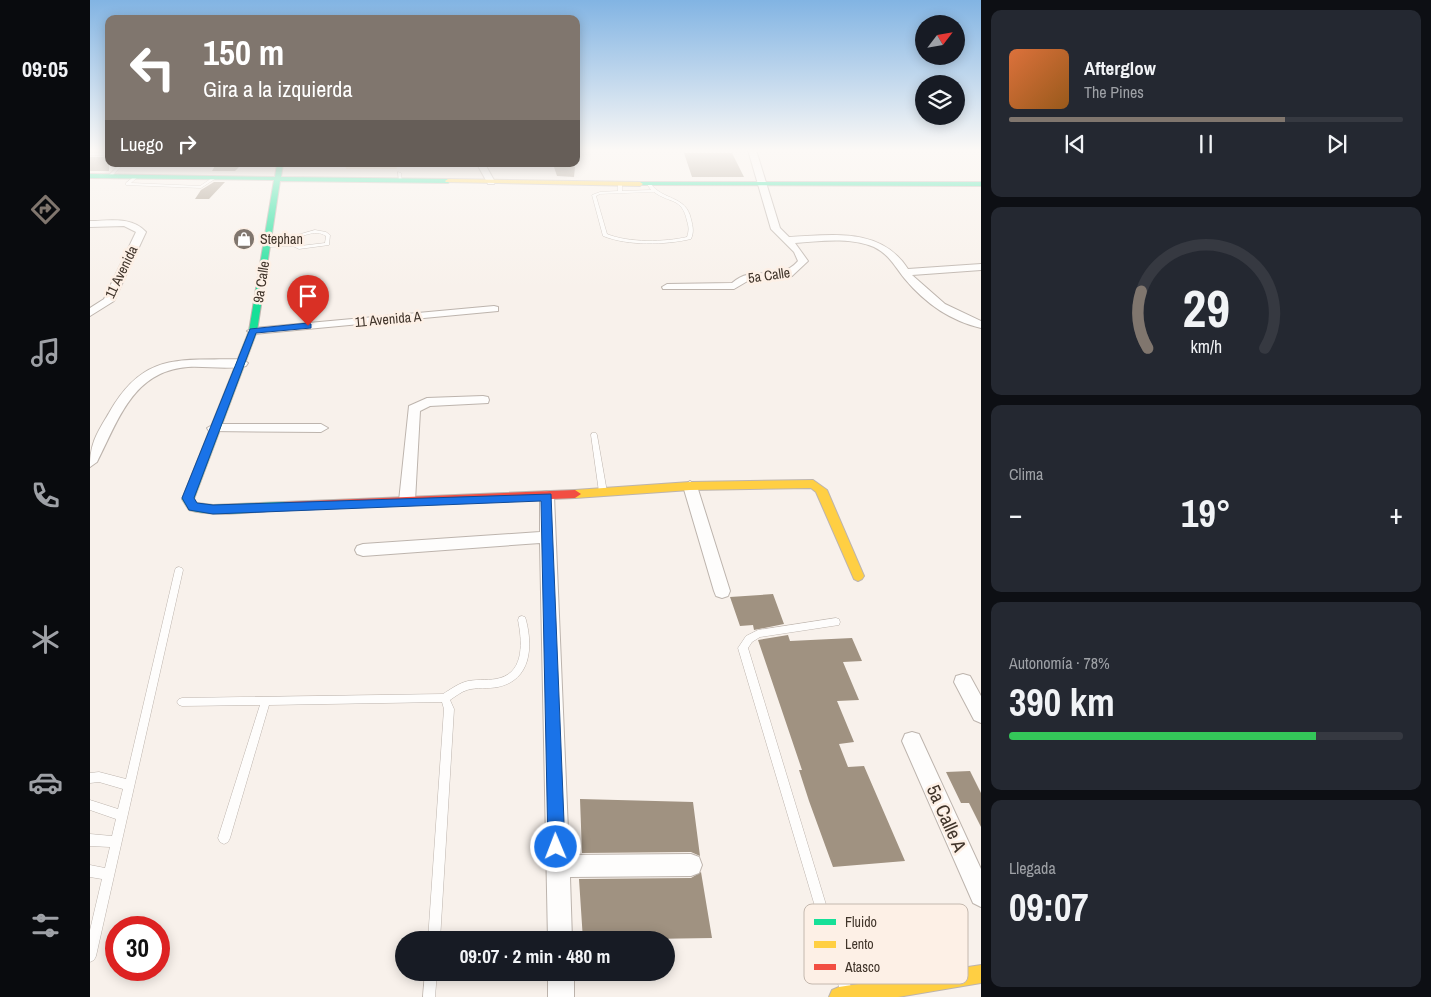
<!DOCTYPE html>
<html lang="es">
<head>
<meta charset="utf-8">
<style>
  :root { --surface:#171b24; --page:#242831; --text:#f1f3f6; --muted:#9ea1a6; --line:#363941; --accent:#80766e }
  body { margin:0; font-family:"Archivo Narrow",sans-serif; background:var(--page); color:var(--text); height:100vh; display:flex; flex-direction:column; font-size:19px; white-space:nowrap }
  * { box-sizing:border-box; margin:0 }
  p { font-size:16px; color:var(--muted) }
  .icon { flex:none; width:28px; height:28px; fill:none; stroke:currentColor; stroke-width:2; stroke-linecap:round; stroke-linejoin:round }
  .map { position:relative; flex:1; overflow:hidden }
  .details { display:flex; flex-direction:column; gap:10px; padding:10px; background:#0d0f14; width:450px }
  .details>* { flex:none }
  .banner { position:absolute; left:15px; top:15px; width:475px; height:152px; border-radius:10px; box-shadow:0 2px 12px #0003; background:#80766e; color:#fff; overflow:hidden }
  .needle { width:32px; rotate:59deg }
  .controls { position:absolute; left:825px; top:15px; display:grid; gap:10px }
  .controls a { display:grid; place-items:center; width:50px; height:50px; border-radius:50%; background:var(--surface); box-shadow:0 2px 12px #0003; font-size:25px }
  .speed { position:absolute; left:15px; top:916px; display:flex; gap:10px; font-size:25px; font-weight:700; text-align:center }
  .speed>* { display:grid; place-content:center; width:65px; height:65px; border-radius:50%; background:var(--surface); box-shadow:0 2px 12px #0003; line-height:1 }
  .speed .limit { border:8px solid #d22; background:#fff; color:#111 }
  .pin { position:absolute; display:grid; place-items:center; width:42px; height:42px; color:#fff; margin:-51px -21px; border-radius:50% 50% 50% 0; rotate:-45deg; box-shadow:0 0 5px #0007 }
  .pin .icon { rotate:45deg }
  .me { position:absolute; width:55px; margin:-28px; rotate:359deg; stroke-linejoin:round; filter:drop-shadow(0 0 4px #0008) }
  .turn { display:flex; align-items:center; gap:18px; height:105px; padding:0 15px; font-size:22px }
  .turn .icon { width:65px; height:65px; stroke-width:2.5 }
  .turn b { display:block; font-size:35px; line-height:42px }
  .then { display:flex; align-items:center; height:48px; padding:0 15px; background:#0003; gap:10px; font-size:19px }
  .big { font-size:38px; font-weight:700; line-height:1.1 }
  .details .widget { flex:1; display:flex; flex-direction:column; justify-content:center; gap:8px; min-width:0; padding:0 18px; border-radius:10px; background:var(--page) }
  .details .dial { align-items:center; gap:0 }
  .dial svg { height:130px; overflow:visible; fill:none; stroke:var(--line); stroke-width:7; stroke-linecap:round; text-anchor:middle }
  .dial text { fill:var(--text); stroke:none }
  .song { display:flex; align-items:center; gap:15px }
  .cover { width:60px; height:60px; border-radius:8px; background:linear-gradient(135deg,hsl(20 70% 55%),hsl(30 70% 35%)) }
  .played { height:5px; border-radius:2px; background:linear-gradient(90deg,var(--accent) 70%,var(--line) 70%) }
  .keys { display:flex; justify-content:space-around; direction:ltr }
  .heat { display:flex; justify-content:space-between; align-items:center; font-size:28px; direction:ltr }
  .charge { height:8px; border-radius:4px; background:linear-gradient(90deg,#34c759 78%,var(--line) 0) }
  .trip { position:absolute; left:305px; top:931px; width:280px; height:50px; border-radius:25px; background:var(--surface); box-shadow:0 2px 12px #0003; font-weight:700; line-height:50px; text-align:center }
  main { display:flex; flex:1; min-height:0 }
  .tab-bar { display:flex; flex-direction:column; width:90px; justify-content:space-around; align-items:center; background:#090b0e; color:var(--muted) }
  .tab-bar .icon { width:35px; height:35px }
  .tab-bar .selected { color:var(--accent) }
  .tab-bar b { font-size:22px; color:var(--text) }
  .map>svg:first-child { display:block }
  .green { fill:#f4d9c2 }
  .building { fill:#a09281 }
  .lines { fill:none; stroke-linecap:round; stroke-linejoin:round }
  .lane-casing { stroke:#bdb4ad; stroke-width:1 }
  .street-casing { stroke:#bdb4ad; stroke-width:2 }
  .fast-casing { stroke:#bdb4ad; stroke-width:2 }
  .slow-casing { stroke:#bdb4ad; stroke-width:2 }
  .jam-casing { stroke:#bdb4ad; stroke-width:2 }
  .lane { fill:#fefdfc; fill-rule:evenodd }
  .street { fill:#fefdfc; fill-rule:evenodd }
  .fast { fill:#16e098; fill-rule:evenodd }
  .slow { fill:#ffcf43; fill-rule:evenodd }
  .jam { fill:#f24e42; fill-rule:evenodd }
  .route { fill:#1a73e8; stroke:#114b97 }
  .labels { text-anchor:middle; stroke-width:5; stroke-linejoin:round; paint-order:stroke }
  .far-poi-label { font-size:14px; fill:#40342a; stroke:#fdf0e6; text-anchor:start }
  .far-street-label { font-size:14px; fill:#40342a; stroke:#fdf0e6 }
  .near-street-label { font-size:19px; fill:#40342a; stroke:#fdf0e6 }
  .key { fill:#fdf0e6; stroke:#c4b8ae; stroke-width:1 }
  .key-label { font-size:14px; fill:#40342a }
</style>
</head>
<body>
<main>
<nav class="tab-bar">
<b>09:05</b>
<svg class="icon selected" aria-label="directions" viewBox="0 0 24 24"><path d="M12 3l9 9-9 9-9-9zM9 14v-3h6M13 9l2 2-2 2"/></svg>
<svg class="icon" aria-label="music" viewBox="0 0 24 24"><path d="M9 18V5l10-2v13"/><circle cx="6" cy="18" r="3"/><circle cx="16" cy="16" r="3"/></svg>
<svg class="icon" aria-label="phone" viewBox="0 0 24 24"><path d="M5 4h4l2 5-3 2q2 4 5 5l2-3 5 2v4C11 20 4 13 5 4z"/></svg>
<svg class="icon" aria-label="climate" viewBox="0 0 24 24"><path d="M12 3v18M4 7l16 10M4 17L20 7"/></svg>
<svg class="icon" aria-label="car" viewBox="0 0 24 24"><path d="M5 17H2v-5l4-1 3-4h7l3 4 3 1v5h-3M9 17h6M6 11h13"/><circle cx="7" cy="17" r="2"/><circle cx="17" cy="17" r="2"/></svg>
<svg class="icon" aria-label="filters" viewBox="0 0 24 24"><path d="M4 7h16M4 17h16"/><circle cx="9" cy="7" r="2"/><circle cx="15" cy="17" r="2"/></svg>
</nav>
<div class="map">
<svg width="891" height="997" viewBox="0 0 891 997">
  <rect width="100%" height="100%" fill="#f8f1eb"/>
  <!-- green -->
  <path class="green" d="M255,164H306L307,169H256Z"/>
  <!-- building -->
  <path class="building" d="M594,153H642L654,177H602Z
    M0,157H19V171H0Z
    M126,164H152L145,171H122Z
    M463,164H479L485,167L484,177L467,176Z
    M124,182H135L119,199H105L111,190Z
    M683,594L694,624L664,630L663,625L650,626L640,597Z
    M698,635L700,641L762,638L772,661L753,662L769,700L747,701L764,742L749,744L758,767L774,766L815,861L743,867L719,801L709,770H712L668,640Z
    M880,771L891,793V827L879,803H871L856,772Z
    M490,799L603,802L610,856L601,852L492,853Z
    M611,872L622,938L493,940L489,879L601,878Z"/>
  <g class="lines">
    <!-- lane casing -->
    <g class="lane-casing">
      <path id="lane" d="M0,153H19V155H0Z
        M30,164H34L21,177H19V175Z
        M308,172L311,173L312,182L309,181Z
        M46,175L49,176L41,183L110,186L125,176L128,177L111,188L36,185V183Z
        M530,183L532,184V191L561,190L557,184L560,183C573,201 596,195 601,219C603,227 604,232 601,239C575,245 538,246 513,236L502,195L510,192L528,191V184ZM564,192C580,204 592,197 597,221C599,227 599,231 597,237C575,242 539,243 517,234L506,196L510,194Z
        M225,230L236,232L240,235L239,245L209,249L203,246L177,247L175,246L177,245L204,244L210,246L235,243L236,236C224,228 212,238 199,240C192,241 185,241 178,240L176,239L178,238L200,237Z
        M502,433H506L507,435L517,492L513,495L509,492L501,435Z
        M89,567L92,568L93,570L6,956L4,960L0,962V930L12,879L0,877V865L15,868L20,847L0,846V834L22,836L26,819L0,810V800L28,809L33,789L9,782L0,783V773L9,772L36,779L85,570L86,568Z
        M432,616L435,617L436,620C443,647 441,680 408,687C398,689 387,687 377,690C371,692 366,696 360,700L364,709L350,940H338L354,709L352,702L179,705L140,838L138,842L134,844L130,842L128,838L170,705L92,706L89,705L87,702L89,699L92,698L353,694C361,689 369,683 378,681C389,679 400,681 410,678C435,671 432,640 428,620L429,617Z
        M746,618L749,619L750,622L749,625L670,637L662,642L658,648L761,987L759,991L755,993L751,991L749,987L648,648L656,636L668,630Z
        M335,972H347L345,997H333Z"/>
    </g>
    <!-- street casing -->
    <g class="street-casing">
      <path id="street" d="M658,150H666L690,228L699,237C743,235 791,227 818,269L891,264V270L822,275L855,304L891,321V328C861,321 835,303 815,279C805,267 800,255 784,247C760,237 730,241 705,243L718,261L702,276L691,279H661L644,289H573L572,287L577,284L642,283C664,263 688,284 708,261L704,252L681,229Z
        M387,164H395L405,182L404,184H398Z
        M0,221C19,221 42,216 56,232L24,301L0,316V308L14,299L46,232L34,226L0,227Z
        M404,306L408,307V311L163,334L157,331L163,328Z
        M152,359L158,363L156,366C138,370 117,366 98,367C43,371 29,419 7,462L0,467C0,443 7,433 19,413C54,351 89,361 152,359Z
        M393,396L398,397L399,400L398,403L340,406L330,411L325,501L322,505H312L309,501L319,406L337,398Z
        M124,424H231L238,428L231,432L119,431L117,428Z
        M600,481L607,486L640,591L638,596L632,598L626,596L624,591L593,486Z
        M457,491L462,492L464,496L479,855L601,854L609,857L612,865L609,873L601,876L480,877L482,940H458L450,543L273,556L267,554L265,550L267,546L273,544L450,532V496L452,492Z
        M873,674L880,676L891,696V723L884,720L864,682L866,676Z
        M822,732L829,734L891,869V907L883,903L812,741L815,734Z
        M458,972H484V997H458Z"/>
    </g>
    <!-- fast casing -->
    <g class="fast-casing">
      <path id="fast" d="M187,164H193L191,177L358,179L361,181L358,183L190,181L167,331L104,499L107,503L123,505L195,502L201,506L195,510C166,511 127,518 99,510L92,499L159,331L184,180L0,178V174L185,177Z
        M550,182H891V186L548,185L547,184Z"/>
    </g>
    <!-- slow casing -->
    <g class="slow-casing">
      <path id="slow" d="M358,179L550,182L553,184L550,186L356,182L355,181Z
        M723,480L737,490L774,576L772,579L768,581L764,579L726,492L721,488L600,490L485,498L479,494L485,490L600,482Z
        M891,965V983L808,997H739L742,990L749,987Z"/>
    </g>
    <!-- jam casing -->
    <g class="jam-casing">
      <path id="jam" d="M485,490L491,494L485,498L195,510L189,506L195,502Z"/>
    </g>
    <!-- lane -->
    <use href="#lane" class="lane"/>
    <!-- street -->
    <use href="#street" class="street"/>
    <!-- fast -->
    <use href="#fast" class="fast"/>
    <!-- slow -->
    <use href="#slow" class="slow"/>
    <!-- jam -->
    <use href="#jam" class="jam"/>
  </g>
  <!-- sky -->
  <linearGradient id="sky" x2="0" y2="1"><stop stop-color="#82b4e3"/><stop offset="0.52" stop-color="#fcf9f6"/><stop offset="1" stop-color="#fcf9f6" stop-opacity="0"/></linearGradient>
  <rect width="891" height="289" fill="url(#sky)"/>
  <!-- route -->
  <path class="route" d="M218,323L221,324V328L166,333L104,498L107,503L123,505L461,494L475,847L472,853L466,855L461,853L458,847L451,501L123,514L99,510L92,498L160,329Z"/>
  <!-- icons -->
  <defs>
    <g id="shop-disc" transform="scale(1.125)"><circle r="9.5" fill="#80766e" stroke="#fdf0e6"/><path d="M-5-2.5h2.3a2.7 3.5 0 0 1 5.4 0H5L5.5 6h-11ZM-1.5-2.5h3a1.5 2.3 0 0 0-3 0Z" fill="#fff"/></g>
  </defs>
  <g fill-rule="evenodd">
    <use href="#shop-disc" x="154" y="239"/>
  </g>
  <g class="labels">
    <!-- far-poi labels -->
    <g class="far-poi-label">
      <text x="170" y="244">Stephan</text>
    </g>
    <!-- far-street labels -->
    <g class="far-street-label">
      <text transform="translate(31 272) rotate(-64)" y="5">11 Avenida</text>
      <text transform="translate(679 275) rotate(-8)" y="5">5a Calle</text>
      <text transform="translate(171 282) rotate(-81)" y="5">9a Calle</text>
      <text transform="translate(298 319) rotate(-5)" y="5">11 Avenida A</text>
    </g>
    <!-- near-street labels -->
    <g class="near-street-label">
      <text transform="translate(857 818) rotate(66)" y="7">5a Calle A</text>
    </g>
  </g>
  <!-- legend -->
  <rect x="714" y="904" width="164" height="80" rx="8" class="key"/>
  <rect x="724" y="919" width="22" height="6" fill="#16e098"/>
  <rect x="724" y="941" width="22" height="7" fill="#ffcf43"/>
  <rect x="724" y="964" width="22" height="6" fill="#f24e42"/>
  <g class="key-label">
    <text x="755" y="927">Fluido</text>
    <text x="755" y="949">Lento</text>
    <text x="755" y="972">Atasco</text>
  </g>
</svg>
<div class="controls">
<a><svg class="needle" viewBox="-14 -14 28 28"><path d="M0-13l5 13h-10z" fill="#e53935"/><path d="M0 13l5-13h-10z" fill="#9ea1a6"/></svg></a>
<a><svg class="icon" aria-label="layers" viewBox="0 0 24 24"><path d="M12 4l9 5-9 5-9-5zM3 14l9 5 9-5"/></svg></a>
</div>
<div class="speed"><div class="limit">30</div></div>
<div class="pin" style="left:218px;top:326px;background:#d93025"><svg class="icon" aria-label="arrive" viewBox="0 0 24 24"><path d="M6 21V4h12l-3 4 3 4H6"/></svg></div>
<svg class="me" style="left:466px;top:847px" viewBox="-20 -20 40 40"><circle r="17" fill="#1a73e8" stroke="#fff" stroke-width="3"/><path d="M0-11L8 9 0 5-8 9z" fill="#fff"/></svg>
<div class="trip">09:07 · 2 min · 480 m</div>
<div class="banner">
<div class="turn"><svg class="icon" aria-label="left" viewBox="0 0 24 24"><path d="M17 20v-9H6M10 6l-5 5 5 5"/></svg><div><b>150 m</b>Gira a la izquierda</div></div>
<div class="then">Luego<svg class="icon" aria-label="right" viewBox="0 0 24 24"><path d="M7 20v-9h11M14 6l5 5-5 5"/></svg></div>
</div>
</div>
<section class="details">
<div class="widget">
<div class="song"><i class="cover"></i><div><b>Afterglow</b><p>The Pines</p></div></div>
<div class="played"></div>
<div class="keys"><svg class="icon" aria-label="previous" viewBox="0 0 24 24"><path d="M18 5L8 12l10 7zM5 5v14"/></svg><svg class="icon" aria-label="pause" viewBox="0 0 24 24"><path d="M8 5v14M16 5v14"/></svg><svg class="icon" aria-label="next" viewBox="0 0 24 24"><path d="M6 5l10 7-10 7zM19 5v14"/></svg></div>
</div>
<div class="widget dial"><svg viewBox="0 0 100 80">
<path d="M14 69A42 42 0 1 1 86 69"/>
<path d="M14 69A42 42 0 0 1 10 34" stroke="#80766e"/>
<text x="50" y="56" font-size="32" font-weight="700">29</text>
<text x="50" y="72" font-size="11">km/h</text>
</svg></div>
<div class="widget"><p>Clima</p>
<div class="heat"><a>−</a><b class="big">19°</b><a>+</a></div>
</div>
<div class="widget"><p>Autonomía · 78%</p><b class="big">390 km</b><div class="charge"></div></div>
<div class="widget"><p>Llegada</p><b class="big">09:07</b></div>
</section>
</main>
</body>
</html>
